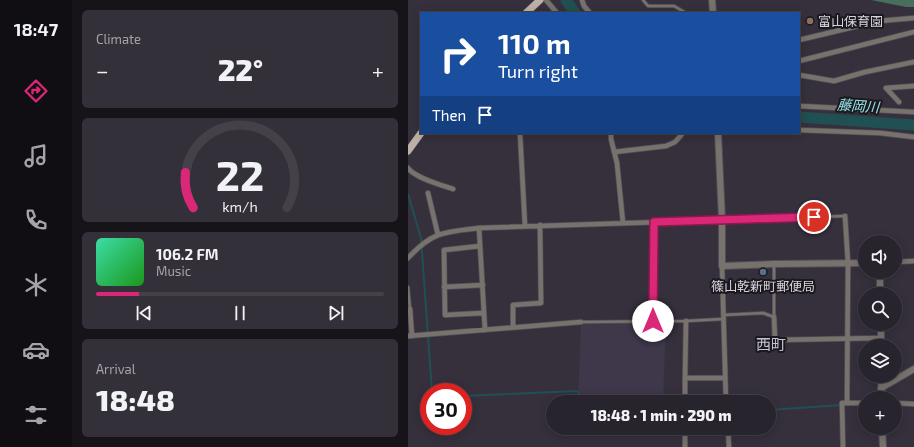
<!DOCTYPE html>
<html lang="en">
<head>
<meta charset="utf-8">
<style>
  :root { --surface:#28242d; --page:#343039; --text:#f1f3f6; --muted:#a5a4aa; --line:#444149; --accent:#db2777 }
  body { margin:0; font-family:"Exo 2","Noto Sans JP",sans-serif; background:var(--page); color:var(--text); height:100vh; display:flex; flex-direction:column; font-size:15px; white-space:nowrap }
  * { box-sizing:border-box; margin:0 }
  p { font-size:13px; color:var(--muted) }
  .icon { flex:none; width:22px; height:22px; fill:none; stroke:currentColor; stroke-width:2; stroke-linecap:round; stroke-linejoin:round }
  .map { position:relative; flex:1; overflow:hidden }
  .sheet { display:flex; flex-direction:column; gap:10px; padding:10px; background:#161419; width:336px }
  .sheet>* { flex:none }
  .guide { position:absolute; left:12px; top:12px; width:380px; height:122px; border-radius:0px; box-shadow:0 2px 10px #0003,0 0 0 1px var(--line); background:#1a4fa0; color:#fff; overflow:hidden }
  .fabs { position:absolute; left:450px; top:235px; display:grid; gap:8px }
  .fabs a { display:grid; place-items:center; width:44px; height:44px; border-radius:50%; background:var(--surface); box-shadow:0 2px 10px #0003,0 0 0 1px var(--line); font-size:20px }
  .speed { position:absolute; left:12px; top:383px; display:flex; gap:8px; font-size:20px; font-weight:700; text-align:center }
  .speed>* { display:grid; place-content:center; width:52px; height:52px; border-radius:50%; background:var(--surface); box-shadow:0 2px 10px #0003,0 0 0 1px var(--line); line-height:1 }
  .speed .limit { border:6px solid #d22; background:#fff; color:#111 }
  .pin { position:absolute; display:grid; place-items:center; width:34px; height:34px; color:#fff; margin:-17px; border:2px solid #fff; border-radius:50%; box-shadow:0 1px 4px #0007 }
  .me { position:absolute; width:44px; margin:-22px; rotate:0deg; stroke-linejoin:round; filter:drop-shadow(0 0 3px #0008) }
  .turn { display:flex; align-items:center; gap:14px; height:84px; padding:0 12px; font-size:18px }
  .turn .icon { width:52px; height:52px; stroke-width:2.5 }
  .turn b { display:block; font-size:28px; line-height:34px }
  .then { display:flex; align-items:center; height:38px; padding:0 12px; background:#0003; gap:8px; font-size:15px }
  .big { font-size:30px; font-weight:800; line-height:1.1 }
  .sheet .widget { flex:1; display:flex; flex-direction:column; justify-content:center; gap:6px; min-width:0; padding:0 14px; border-radius:6px; background:var(--page) }
  .sheet .dial { align-items:center; gap:0 }
  .dial svg { height:104px; overflow:visible; fill:none; stroke:var(--line); stroke-width:7; stroke-linecap:round; text-anchor:middle }
  .dial text { fill:var(--text); stroke:none }
  .song { display:flex; align-items:center; gap:12px }
  .cover { width:48px; height:48px; border-radius:6px; background:linear-gradient(135deg,hsl(160 70% 55%),hsl(120 70% 35%)) }
  .played { height:4px; border-radius:2px; background:linear-gradient(90deg,var(--accent) 15%,var(--line) 15%) }
  .keys { display:flex; justify-content:space-around; direction:ltr }
  .heat { display:flex; justify-content:space-between; align-items:center; font-size:22px; direction:ltr }
  .trip { position:absolute; left:138px; top:395px; width:230px; height:40px; border-radius:20px; background:var(--surface); box-shadow:0 2px 10px #0003,0 0 0 1px var(--line); font-weight:800; line-height:40px; text-align:center }
  main { display:flex; flex:1; min-height:0 }
  .tab-bar { display:flex; flex-direction:column; width:72px; justify-content:space-around; align-items:center; background:#100e12; color:var(--muted) }
  .tab-bar .icon { width:28px; height:28px }
  .tab-bar .active { color:var(--accent) }
  .tab-bar b { font-size:18px; color:var(--text) }
  .map>svg:first-child { display:block }
  .built { fill:#3f374a }
  .forest { fill:#496e5b }
  .lines { fill:none; stroke-linecap:round; stroke-linejoin:round }
  .stream { stroke:#205053; stroke-width:2 }
  .river { stroke:#205053; stroke-width:11 }
  .service-casing { stroke:#524d59; stroke-width:4 }
  .minor-casing { stroke:#524d59; stroke-width:6 }
  .tertiary-casing { stroke:#524d59; stroke-width:8 }
  .primary-casing { stroke:#524d59; stroke-width:8 }
  .service { stroke:#78726d; stroke-width:2.5 }
  .minor { stroke:#78726d; stroke-width:4.5 }
  .tertiary { stroke:#78726d; stroke-width:6 }
  .primary { stroke:#bdb1a7; stroke-width:7 }
  .route-casing { stroke:#8e194d; stroke-width:10 }
  .route { stroke:#db2777; stroke-width:7 }
  .education-dot { fill:#8d6e63; stroke:#1b191f; stroke-width:1.5 }
  .service-dot { fill:#5c6f8a; stroke:#1b191f; stroke-width:1.5 }
  .labels { text-anchor:middle; stroke-width:4; stroke-linejoin:round; paint-order:stroke }
  .poi-label { font-size:13px; fill:#d7d3db; stroke:#1b191f; text-anchor:start }
  .water-label { font-size:14px; font-style:italic; fill:#96e9ee; stroke:#1b191f }
  .quarter-label { font-size:15px; fill:#c9c2d2; stroke:#1b191f }
</style>
</head>
<body>
<main>
<nav class="tab-bar">
<b>18:47</b>
<svg class="icon active" aria-label="directions" viewBox="0 0 24 24"><path d="M12 3l9 9-9 9-9-9zM9 14v-3h6M13 9l2 2-2 2"/></svg>
<svg class="icon" aria-label="music" viewBox="0 0 24 24"><path d="M9 18V5l10-2v13"/><circle cx="6" cy="18" r="3"/><circle cx="16" cy="16" r="3"/></svg>
<svg class="icon" aria-label="phone" viewBox="0 0 24 24"><path d="M5 4h4l2 5-3 2q2 4 5 5l2-3 5 2v4C11 20 4 13 5 4z"/></svg>
<svg class="icon" aria-label="climate" viewBox="0 0 24 24"><path d="M12 3v18M4 7l16 10M4 17L20 7"/></svg>
<svg class="icon" aria-label="car" viewBox="0 0 24 24"><path d="M5 17H2v-5l4-1 3-4h7l3 4 3 1v5h-3M9 17h6M6 11h13"/><circle cx="7" cy="17" r="2"/><circle cx="17" cy="17" r="2"/></svg>
<svg class="icon" aria-label="filters" viewBox="0 0 24 24"><path d="M4 7h16M4 17h16"/><circle cx="9" cy="7" r="2"/><circle cx="15" cy="17" r="2"/></svg>
</nav>
<section class="sheet">
<div class="widget"><p>Climate</p>
<div class="heat"><a>−</a><b class="big">22°</b><a>+</a></div>
</div>
<div class="widget dial"><svg viewBox="0 0 100 80">
<path d="M14 69A42 42 0 1 1 86 69"/>
<path d="M14 69A42 42 0 0 1 8 42" stroke="#db2777"/>
<text x="50" y="56" font-size="32" font-weight="700">22</text>
<text x="50" y="72" font-size="11">km/h</text>
</svg></div>
<div class="widget">
<div class="song"><i class="cover"></i><div><b>106.2 FM</b><p>Music</p></div></div>
<div class="played"></div>
<div class="keys"><svg class="icon" aria-label="previous" viewBox="0 0 24 24"><path d="M18 5L8 12l10 7zM5 5v14"/></svg><svg class="icon" aria-label="pause" viewBox="0 0 24 24"><path d="M8 5v14M16 5v14"/></svg><svg class="icon" aria-label="next" viewBox="0 0 24 24"><path d="M6 5l10 7-10 7zM19 5v14"/></svg></div>
</div>
<div class="widget"><p>Arrival</p><b class="big">18:48</b></div>
</section>
<div class="map">
<svg width="506" height="447" viewBox="0 0 506 447">
  <rect width="100%" height="100%" fill="#35303c"/>
  <!-- built -->
  <path class="built" d="M258,321L255,402H170L173,322Z"/>
  <!-- forest -->
  <path class="forest" d="M463,0H506V7H498Z"/>
  <g class="lines">
    <!-- stream -->
    <path class="stream" d="M0,194L13,238L24,392
      M55,396L170,391L171,402
      M361,410L434,405"/>
    <!-- river -->
    <path class="river" d="M158,0L167,13
      M391,117L506,125"/>
    <!-- service casing -->
    <g class="service-casing">
      <path id="service" d="M235,0L240,6H266L278,13
        M314,220L437,216
        M0,287L2,309
        M315,315L355,313L366,317V264
        M173,322L278,321L315,319"/>
    </g>
    <!-- minor casing -->
    <g class="minor-casing">
      <path id="minor" d="M138,0L149,13
        M174,0L176,6L182,13
        M391,40L471,21L506,18
        M391,61L506,32
        M391,75L426,81L457,72L506,62
        M491,102L478,88L506,86
        M391,106L506,112
        M391,130L472,133L506,137
        M112,133L117,226
        M203,133V139L209,163L215,223
        M206,152L258,146L267,142L275,133
        M0,168C7,178 33,185 45,189
        M20,193L30,235
        M71,228L77,330
        M72,246L36,250L37,315L76,313
        M0,258C25,231 37,232 71,228L314,220
        M487,262L506,261
        M314,266L318,402
        M36,287L75,285
        M2,309L4,336
        M366,317L367,340L473,338
        M245,321L246,222
        M105,327V305L133,303L132,225
        M0,336L173,322
        M277,378L278,321
        M277,402V378H317
        M439,403H457
        M487,403L506,404
        M320,428L321,447
        M277,447V428
        M435,447L434,403H439L440,263L437,216"/>
    </g>
    <!-- tertiary casing -->
    <g class="tertiary-casing">
      <path id="tertiary" d="M304,0L305,13
        M310,133L314,220V266L366,264L457,263
        M472,272V294
        M473,324V346
        M473,376L474,398
        M473,388L506,369
        M474,428L475,447"/>
    </g>
    <!-- primary casing -->
    <g class="primary-casing">
      <path id="primary" d="M118,13L132,0
        M0,151L13,133"/>
    </g>
    <!-- service -->
    <use href="#service" class="service"/>
    <!-- minor -->
    <use href="#minor" class="minor"/>
    <!-- tertiary -->
    <use href="#tertiary" class="tertiary"/>
    <!-- primary -->
    <use href="#primary" class="primary"/>
  </g>
  <g class="lines">
    <!-- route casing -->
    <g class="route-casing">
      <path id="route" d="M245,321L246,222L406,217"/>
    </g>
    <!-- route -->
    <use href="#route" class="route"/>
  </g>
  <!-- markers -->
  <circle class="education-dot" cx="402" cy="21" r="4"/>
  <circle class="service-dot" cx="355" cy="272" r="4"/>
  <g class="labels">
    <!-- poi labels -->
    <g class="poi-label">
      <text x="410" y="26">富山保育園</text>
      <text x="355" y="291" text-anchor="middle">篠山乾新町郵便局</text>
    </g>
    <!-- water labels -->
    <g class="water-label">
      <text transform="translate(450 106) rotate(4)" y="5">藤岡川</text>
    </g>
    <!-- quarter labels -->
    <g class="quarter-label">
      <text x="363" y="350">西町</text>
    </g>
  </g>
</svg>
<div class="fabs">
<a><svg class="icon" aria-label="sound" viewBox="0 0 24 24"><path d="M4 9h4l5-4v14l-5-4H4zM17 9q2 3 0 6"/></svg></a>
<a><svg class="icon" aria-label="search" viewBox="0 0 24 24"><circle cx="10" cy="10" r="6"/><path d="M15 15l6 6"/></svg></a>
<a><svg class="icon" aria-label="layers" viewBox="0 0 24 24"><path d="M12 4l9 5-9 5-9-5zM3 14l9 5 9-5"/></svg></a>
<a>+</a>
</div>
<div class="speed"><div class="limit">30</div></div>
<div class="pin" style="left:406px;top:217px;background:#d93025"><svg class="icon" aria-label="arrive" viewBox="0 0 24 24"><path d="M6 21V4h12l-3 4 3 4H6"/></svg></div>
<svg class="me" style="left:245px;top:321px" viewBox="-20 -20 40 40"><circle r="19" fill="#fff"/><path d="M0-13L10 11 0 6-10 11z" fill="#db2777"/></svg>
<div class="trip">18:48 · 1 min · 290 m</div>
<div class="guide">
<div class="turn"><svg class="icon" aria-label="right" viewBox="0 0 24 24"><path d="M7 20v-9h11M14 6l5 5-5 5"/></svg><div><b>110 m</b>Turn right</div></div>
<div class="then">Then<svg class="icon" aria-label="arrive" viewBox="0 0 24 24"><path d="M6 21V4h12l-3 4 3 4H6"/></svg></div>
</div>
</div>
</main>
</body>
</html>
